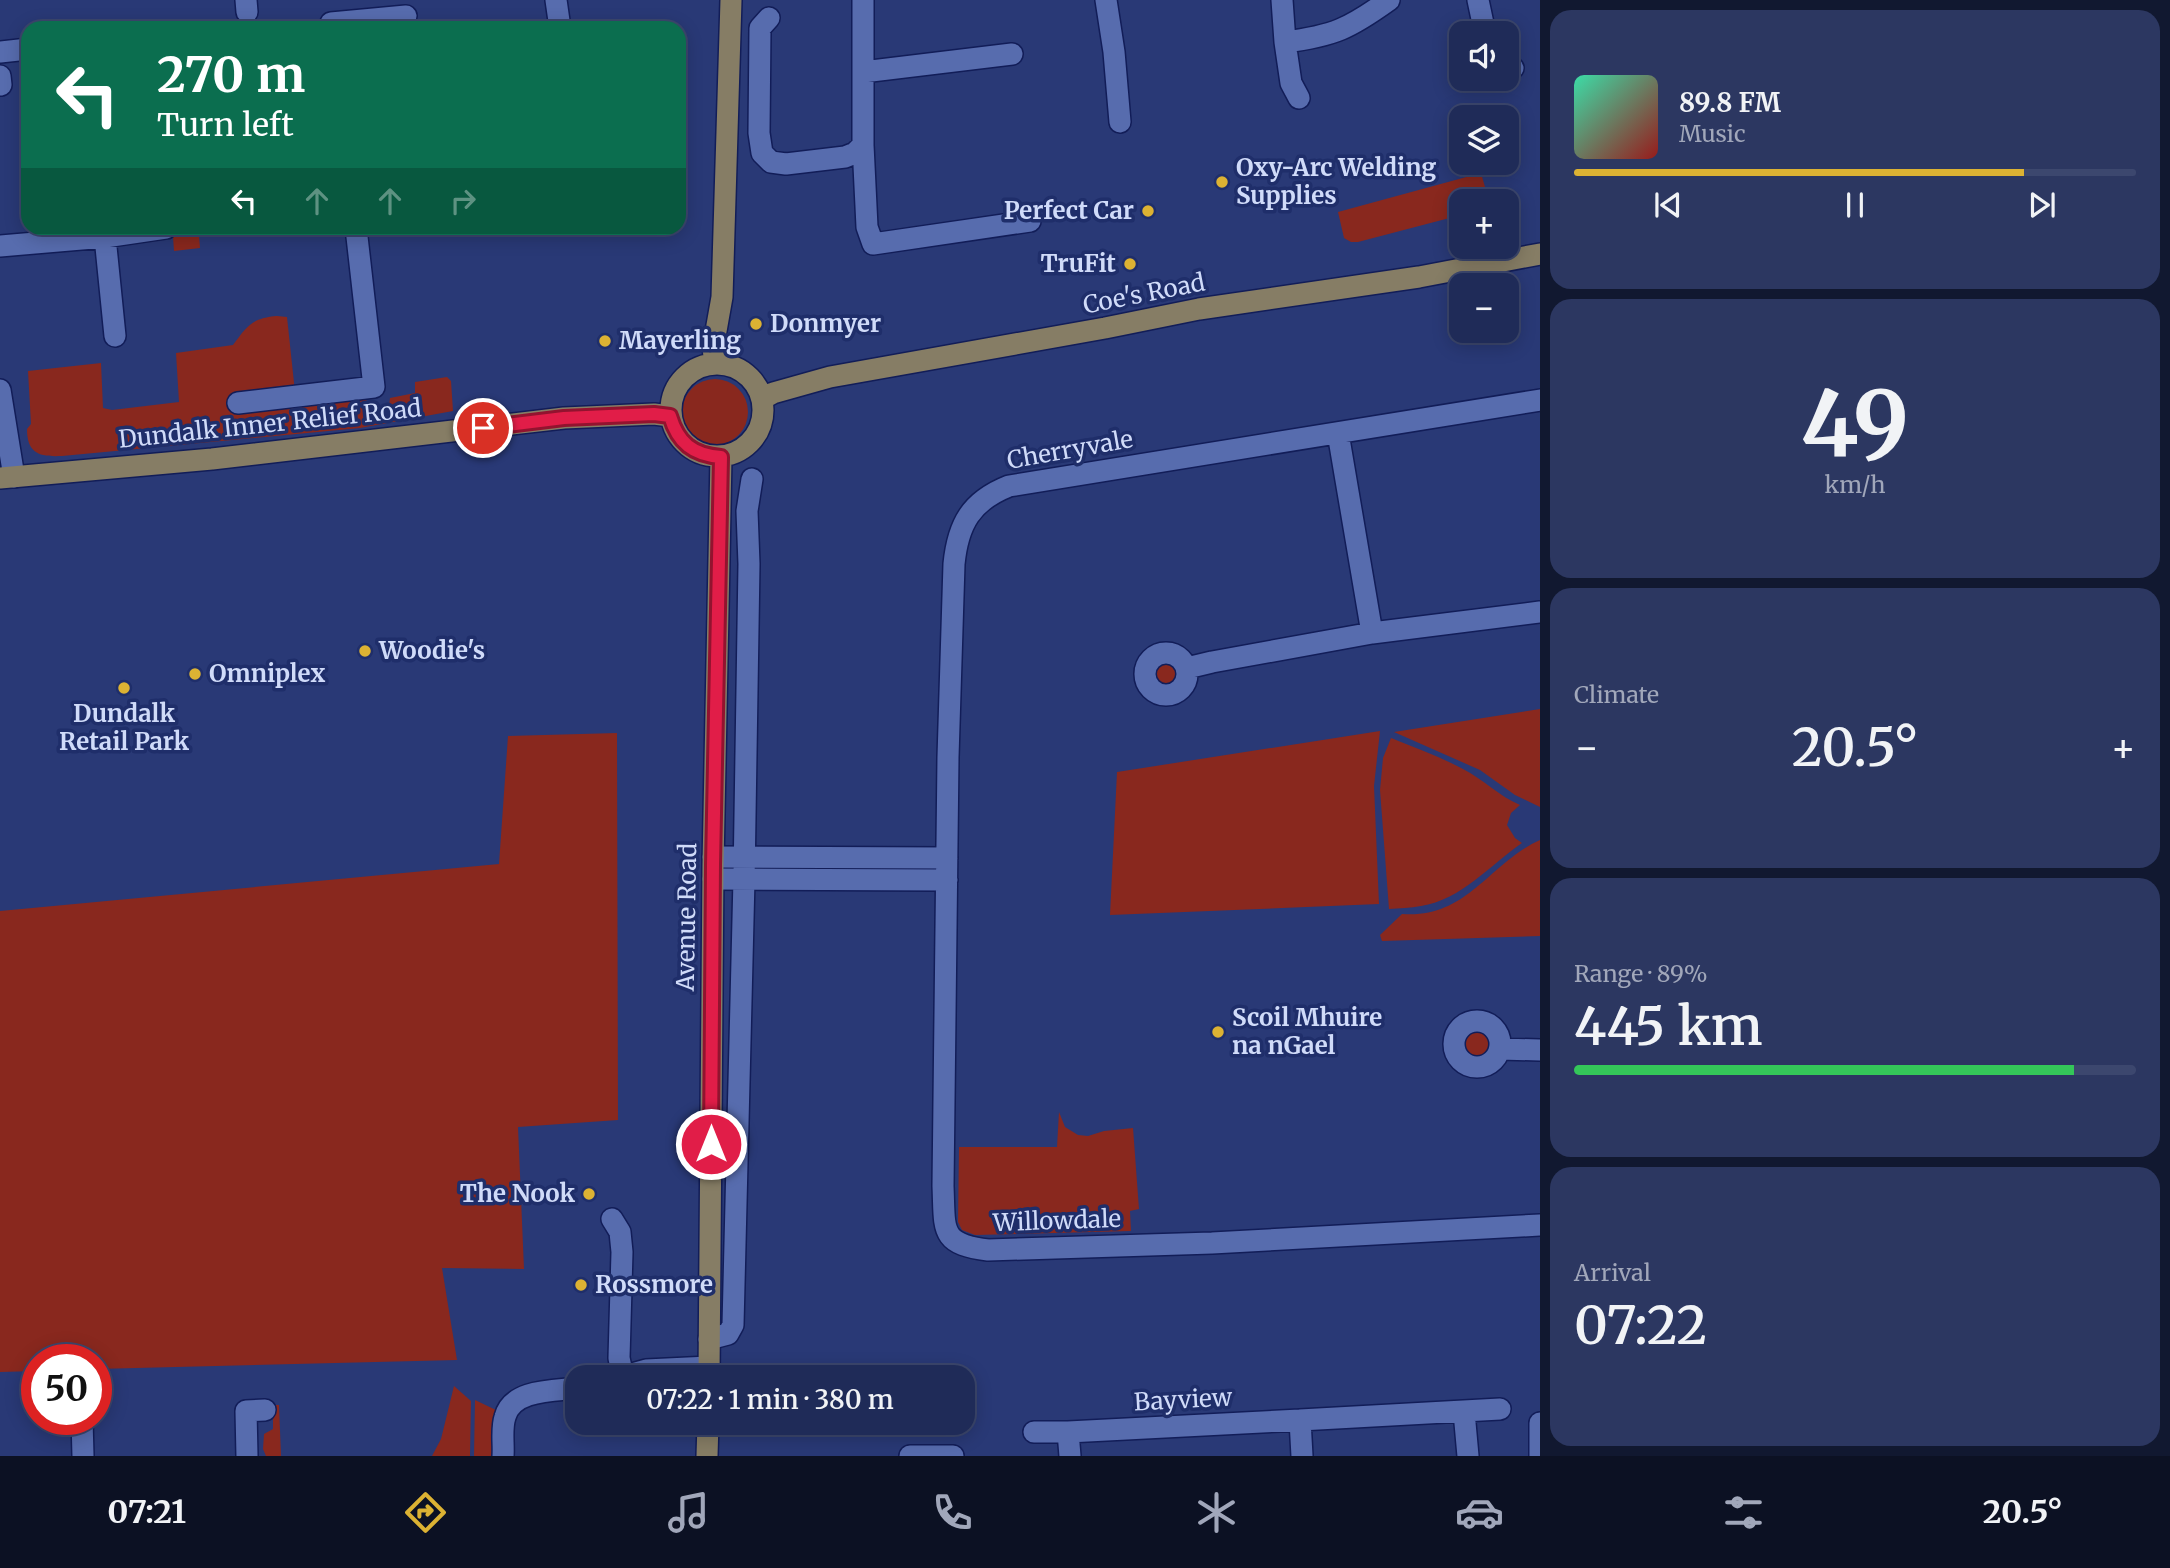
<!DOCTYPE html>
<html lang="en">
<head>
<meta charset="utf-8">
<style>
  :root { --surface:#1f2b58; --page:#2c3761; --text:#f1f3f6; --muted:#a1a7ba; --line:#3c476e; --accent:#dcb233 }
  body { margin:0; font-family:Merriweather,serif; background:var(--page); color:var(--text); height:100vh; display:flex; flex-direction:column; font-size:26px; white-space:nowrap }
  * { box-sizing:border-box; margin:0 }
  p { font-size:23px; color:var(--muted) }
  .icon { flex:none; width:38px; height:38px; fill:none; stroke:currentColor; stroke-width:2; stroke-linecap:round; stroke-linejoin:round }
  .map { position:relative; flex:1; overflow:hidden }
  .sheet { display:flex; flex-direction:column; gap:10px; padding:10px; background:#111830; width:630px }
  .sheet>* { flex:none }
  .hud { position:absolute; left:21px; top:21px; width:665px; height:214px; border-radius:21px; box-shadow:0 4px 18px #0003,0 0 0 2px var(--line); background:#0b6e4f; color:#fff; overflow:hidden }
  .buttons { position:absolute; left:1449px; top:21px; display:grid; gap:14px }
  .buttons a { display:grid; place-items:center; width:70px; height:70px; border-radius:14px; background:var(--surface); box-shadow:0 4px 18px #0003,0 0 0 2px var(--line); font-size:35px }
  .speed { position:absolute; left:21px; top:1344px; display:flex; gap:14px; font-size:35px; font-weight:700; text-align:center }
  .speed>* { display:grid; place-content:center; width:91px; height:91px; border-radius:50%; background:var(--surface); box-shadow:0 4px 18px #0003,0 0 0 2px var(--line); line-height:1 }
  .speed .limit { border:10px solid #d22; background:#fff; color:#111 }
  .pin { position:absolute; display:grid; place-items:center; width:60px; height:60px; color:#fff; margin:-30px; border:4px solid #fff; border-radius:50%; box-shadow:0 2px 7px #0007 }
  .me { position:absolute; width:77px; margin:-38px; rotate:0deg; stroke-linejoin:round; filter:drop-shadow(0 0 5px #0008) }
  .turn { display:flex; align-items:center; gap:24px; height:147px; padding:0 21px; font-size:32px }
  .turn .icon { width:91px; height:91px; stroke-width:2.5 }
  .turn b { display:block; font-size:49px; line-height:60px }
  .lanes { display:flex; align-items:center; height:66px; padding:0 21px; background:#0003; justify-content:center; gap:35px; direction:ltr }
  .lanes .off { opacity:.35 }
  .big { font-size:52px; font-weight:600; line-height:1.1 }
  .sheet .card { flex:1; display:flex; flex-direction:column; justify-content:center; gap:10px; min-width:0; padding:0 24px; border-radius:21px; background:var(--page) }
  .sheet .dial { align-items:center; gap:0 }
  .dial b { font-size:91px; line-height:1 }
  .song { display:flex; align-items:center; gap:21px }
  .cover { width:84px; height:84px; border-radius:10px; background:linear-gradient(135deg,hsl(160 70% 55%),hsl(0 70% 35%)) }
  .played { height:7px; border-radius:4px; background:linear-gradient(90deg,var(--accent) 80%,var(--line) 80%) }
  .keys { display:flex; justify-content:space-around; direction:ltr }
  .heat { display:flex; justify-content:space-between; align-items:center; font-size:38px; direction:ltr }
  .charge { height:10px; border-radius:5px; background:linear-gradient(90deg,#34c759 89%,var(--line) 0) }
  .trip { position:absolute; left:565px; top:1365px; width:410px; height:70px; border-radius:21px; background:var(--surface); box-shadow:0 4px 18px #0003,0 0 0 2px var(--line); font-weight:600; line-height:70px; text-align:center }
  .tab-bar { display:flex; height:112px; justify-content:space-around; align-items:center; background:#0c1123; color:var(--muted) }
  .tab-bar .icon { width:49px; height:49px }
  .tab-bar .active { color:var(--accent) }
  .tab-bar b { font-size:32px; color:var(--text) }
  main { display:flex; flex:1; min-height:0 }
  .map>svg:first-child { display:block }
  .green { fill:#89281e }
  .lines { fill:none; stroke-linecap:round; stroke-linejoin:round }
  .minor-casing { stroke:#121d58; stroke-width:24 }
  .major-casing { stroke:#121d58; stroke-width:24 }
  .minor { stroke:#576cae; stroke-width:21 }
  .major { stroke:#867d65; stroke-width:21 }
  .route-casing { stroke:#92132f; stroke-width:18 }
  .route { stroke:#e11d48; stroke-width:12 }
  .poi-dot { fill:#dcb233; stroke:#1f2e6a; stroke-width:2.5 }
  .labels { text-anchor:middle; stroke-width:7; stroke-linejoin:round; paint-order:stroke }
  .poi-label { font-size:24px; font-weight:bold; fill:#d0dbf9; stroke:#1f2e6a; text-anchor:start }
  .street-label { font-size:24px; fill:#d0dbf9; stroke:#1f2e6a }
</style>
</head>
<body>
<main>
<div class="map">
<svg width="1540" height="1456" viewBox="0 0 1540 1456">
  <rect width="100%" height="100%" fill="#293976"/>
  <!-- green -->
  <path class="green" d="M1481,173L1489,201H1461V215L1358,242H1351L1344,238L1338,212Z
    M199,235L200,248L174,251L173,237Z
    M277,316L287,317L295,392L364,385L368,409L389,406L390,398L415,393V382L447,377L451,381L453,411L360,428L62,456C40,457 27,454 27,429L31,424L28,371L101,363L103,408L112,410L179,402L176,353L233,345C247,326 252,318 277,316Z
    M682 412a33 33 0 1 1 66 0a33 33 0 1 1-66 0Z
    M1152 673a13 13 0 1 1 26 0a13 13 0 1 1-26 0Z
    M1540,709V807L1515,795L1480,770L1394,732Z
    M1380,731L1374,786L1379,904L1110,915L1117,772Z
    M617,733L618,1120L518,1127L524,1269L442,1268L457,1360L96,1369V1360H37V1371L0,1372V911L499,864L508,736Z
    M1391,738C1415,748 1441,757 1463,769C1484,780 1499,796 1520,805L1511,813L1507,825L1515,838L1522,843C1490,865 1461,900 1421,906C1411,908 1399,908 1389,909L1380,790L1383,758Z
    M1540,840V936L1382,941L1380,935L1402,914C1467,919 1489,863 1540,840Z
    M1463 1044a13 13 0 1 1 26 0a13 13 0 1 1-26 0Z
    M1059,1112L1065,1127L1078,1135L1088,1136L1104,1131L1133,1128L1139,1209L1130,1211L1131,1231L975,1235L962,1230L958,1222L959,1147H1057Z
    M454,1386L471,1401L470,1456H432L441,1439Z
    M475,1400L498,1411L497,1456H474Z
    M273,1405H279L281,1456H266L263,1449L264,1434L273,1429Z"/>
  <g class="lines">
    <!-- minor casing -->
    <g class="minor-casing">
      <path id="minor" d="M246,0L247,12
        M556,0L560,28
        M1106,0L1114,52L1120,122
        M1282,0L1285,42C1334,36 1350,28 1389,0
        M1478,0L1485,33
        M769,18L760,28L759,133L762,153L771,162L786,164L845,157L855,153L863,145V0
        M331,23L406,16
        M1285,42L1291,83L1299,98
        M0,52L28,49
        M1507,69L1513,68
        M863,72L1012,54
        M0,76L1,85
        M863,145L867,227L873,244L1030,221
        M105,237L115,336
        M0,246L105,237L166,228
        M0,390L14,477
        M1540,400L1009,486C971,501 958,524 954,564L948,757L943,1186C945,1230 939,1244 988,1250L1212,1243L1540,1225
        M238,403L374,387L356,228
        M1338,433L1372,633L1540,612
        M1145 674a21 21 0 1 1 42 0a21 21 0 1 1-42 0Z
        M1187,668L1212,662L1372,633
        M713,857L947,858
        M713,879L947,880
        M1454 1044a23 23 0 1 1 46 0a23 23 0 1 1-46 0Z
        M1500,1049L1540,1050
        M612,1219L620,1232L622,1252L619,1358L623,1377
        M709,1339L728,1334L733,1325L744,879L749,564L747,511L752,479
        M621,1377L646,1370L709,1367
        M1464,1412L1468,1456
        M82,1419L83,1456
        M1300,1420L1500,1409
        M1540,1423V1455
        M1034,1432H1068L1070,1456
        M1068,1432L1300,1420L1302,1456
        M247,1456L246,1411L265,1410
        M503,1456C504,1444 501,1429 505,1417C512,1389 554,1391 578,1388
        M910,1456H953"/>
    </g>
    <!-- major casing -->
    <g class="major-casing">
      <path id="major" d="M671 410a46 46 0 1 1 92 0a46 46 0 1 1-92 0Z
        M715,364L713,348L722,297L731,0
        M762,399L773,393L830,377L1105,328L1199,309L1419,277L1540,254
        M0,478L212,459L564,418L654,414L670,416
        M709,1377L713,865L721,457
        M707,1456L708,1423"/>
    </g>
    <!-- minor -->
    <use href="#minor" class="minor"/>
    <!-- major -->
    <use href="#major" class="major"/>
  </g>
  <g class="lines">
    <!-- route casing -->
    <g class="route-casing">
      <path id="route" d="M483,428L564,418L654,414L670,416C678,443 693,455 721,457L713,865L711,1144"/>
    </g>
    <!-- route -->
    <use href="#route" class="route"/>
  </g>
  <!-- markers -->
  <g class="poi-dot">
    <circle cx="1222" cy="182" r="7"/>
    <circle cx="1148" cy="211" r="7"/>
    <circle cx="1130" cy="264" r="7"/>
    <circle cx="756" cy="324" r="7"/>
    <circle cx="605" cy="341" r="7"/>
    <circle cx="365" cy="651" r="7"/>
    <circle cx="195" cy="674" r="7"/>
    <circle cx="124" cy="688" r="7"/>
    <circle cx="1218" cy="1032" r="7"/>
    <circle cx="589" cy="1194" r="7"/>
    <circle cx="581" cy="1285" r="7"/>
  </g>
  <g class="labels">
    <!-- poi labels -->
    <g class="poi-label">
      <text x="1236" y="176">Oxy-Arc Welding<tspan x="1236" dy="28">Supplies</tspan></text>
      <text x="1134" y="219" text-anchor="end">Perfect Car</text>
      <text x="1116" y="272" text-anchor="end">TruFit</text>
      <text x="770" y="332">Donmyer</text>
      <text x="619" y="349">Mayerling</text>
      <text x="379" y="659">Woodie's</text>
      <text x="209" y="682">Omniplex</text>
      <text x="124" y="722" text-anchor="middle">Dundalk<tspan x="124" dy="28">Retail Park</tspan></text>
      <text x="1232" y="1026">Scoil Mhuire<tspan x="1232" dy="28">na nGael</tspan></text>
      <text x="575" y="1202" text-anchor="end">The Nook</text>
      <text x="595" y="1293">Rossmore</text>
    </g>
    <!-- street labels -->
    <g class="street-label">
      <text transform="translate(1144 294) rotate(-11)" y="8">Coe's Road</text>
      <text transform="translate(270 424) rotate(-6)" y="8">Dundalk Inner Relief Road</text>
      <text transform="translate(1070 450) rotate(-10)" y="8">Cherryvale</text>
      <text transform="translate(687 917) rotate(-89)" y="8">Avenue Road</text>
      <text transform="translate(1057 1221) rotate(-2)" y="8">Willowdale</text>
      <text transform="translate(1183 1400) rotate(-3)" y="8">Bayview</text>
    </g>
  </g>
</svg>
<div class="buttons">
<a><svg class="icon" aria-label="sound" viewBox="0 0 24 24"><path d="M4 9h4l5-4v14l-5-4H4zM17 9q2 3 0 6"/></svg></a>
<a><svg class="icon" aria-label="layers" viewBox="0 0 24 24"><path d="M12 4l9 5-9 5-9-5zM3 14l9 5 9-5"/></svg></a>
<a>+</a>
<a>−</a>
</div>
<div class="speed"><div class="limit">50</div></div>
<div class="pin" style="left:483px;top:428px;background:#d93025"><svg class="icon" aria-label="arrive" viewBox="0 0 24 24"><path d="M6 21V4h12l-3 4 3 4H6"/></svg></div>
<svg class="me" style="left:711px;top:1144px" viewBox="-20 -20 40 40"><circle r="17" fill="#e11d48" stroke="#fff" stroke-width="3"/><path d="M0-11L8 9 0 5-8 9z" fill="#fff"/></svg>
<div class="trip">07:22 · 1 min · 380 m</div>
<div class="hud">
<div class="turn"><svg class="icon" aria-label="left" viewBox="0 0 24 24"><path d="M17 20v-9H6M10 6l-5 5 5 5"/></svg><div><b>270 m</b>Turn left</div></div>
<div class="lanes"><svg class="icon" aria-label="left" viewBox="0 0 24 24"><path d="M17 20v-9H6M10 6l-5 5 5 5"/></svg><svg class="icon off" aria-label="ahead" viewBox="0 0 24 24"><path d="M12 20V5M6 11l6-6 6 6"/></svg><svg class="icon off" aria-label="ahead" viewBox="0 0 24 24"><path d="M12 20V5M6 11l6-6 6 6"/></svg><svg class="icon off" aria-label="right" viewBox="0 0 24 24"><path d="M7 20v-9h11M14 6l5 5-5 5"/></svg></div>
</div>
</div>
<section class="sheet">
<div class="card">
<div class="song"><i class="cover"></i><div><b>89.8 FM</b><p>Music</p></div></div>
<div class="played"></div>
<div class="keys"><svg class="icon" aria-label="previous" viewBox="0 0 24 24"><path d="M18 5L8 12l10 7zM5 5v14"/></svg><svg class="icon" aria-label="pause" viewBox="0 0 24 24"><path d="M8 5v14M16 5v14"/></svg><svg class="icon" aria-label="next" viewBox="0 0 24 24"><path d="M6 5l10 7-10 7zM19 5v14"/></svg></div>
</div>
<div class="card dial"><b>49</b><p>km/h</p></div>
<div class="card"><p>Climate</p>
<div class="heat"><a>−</a><b class="big">20.5°</b><a>+</a></div>
</div>
<div class="card"><p>Range · 89%</p><b class="big">445 km</b><div class="charge"></div></div>
<div class="card"><p>Arrival</p><b class="big">07:22</b></div>
</section>
</main>
<nav class="tab-bar">
<b>07:21</b>
<svg class="icon active" aria-label="directions" viewBox="0 0 24 24"><path d="M12 3l9 9-9 9-9-9zM9 14v-3h6M13 9l2 2-2 2"/></svg>
<svg class="icon" aria-label="music" viewBox="0 0 24 24"><path d="M9 18V5l10-2v13"/><circle cx="6" cy="18" r="3"/><circle cx="16" cy="16" r="3"/></svg>
<svg class="icon" aria-label="phone" viewBox="0 0 24 24"><path d="M5 4h4l2 5-3 2q2 4 5 5l2-3 5 2v4C11 20 4 13 5 4z"/></svg>
<svg class="icon" aria-label="climate" viewBox="0 0 24 24"><path d="M12 3v18M4 7l16 10M4 17L20 7"/></svg>
<svg class="icon" aria-label="car" viewBox="0 0 24 24"><path d="M5 17H2v-5l4-1 3-4h7l3 4 3 1v5h-3M9 17h6M6 11h13"/><circle cx="7" cy="17" r="2"/><circle cx="17" cy="17" r="2"/></svg>
<svg class="icon" aria-label="filters" viewBox="0 0 24 24"><path d="M4 7h16M4 17h16"/><circle cx="9" cy="7" r="2"/><circle cx="15" cy="17" r="2"/></svg>
<b>20.5°</b>
</nav>
</body>
</html>
